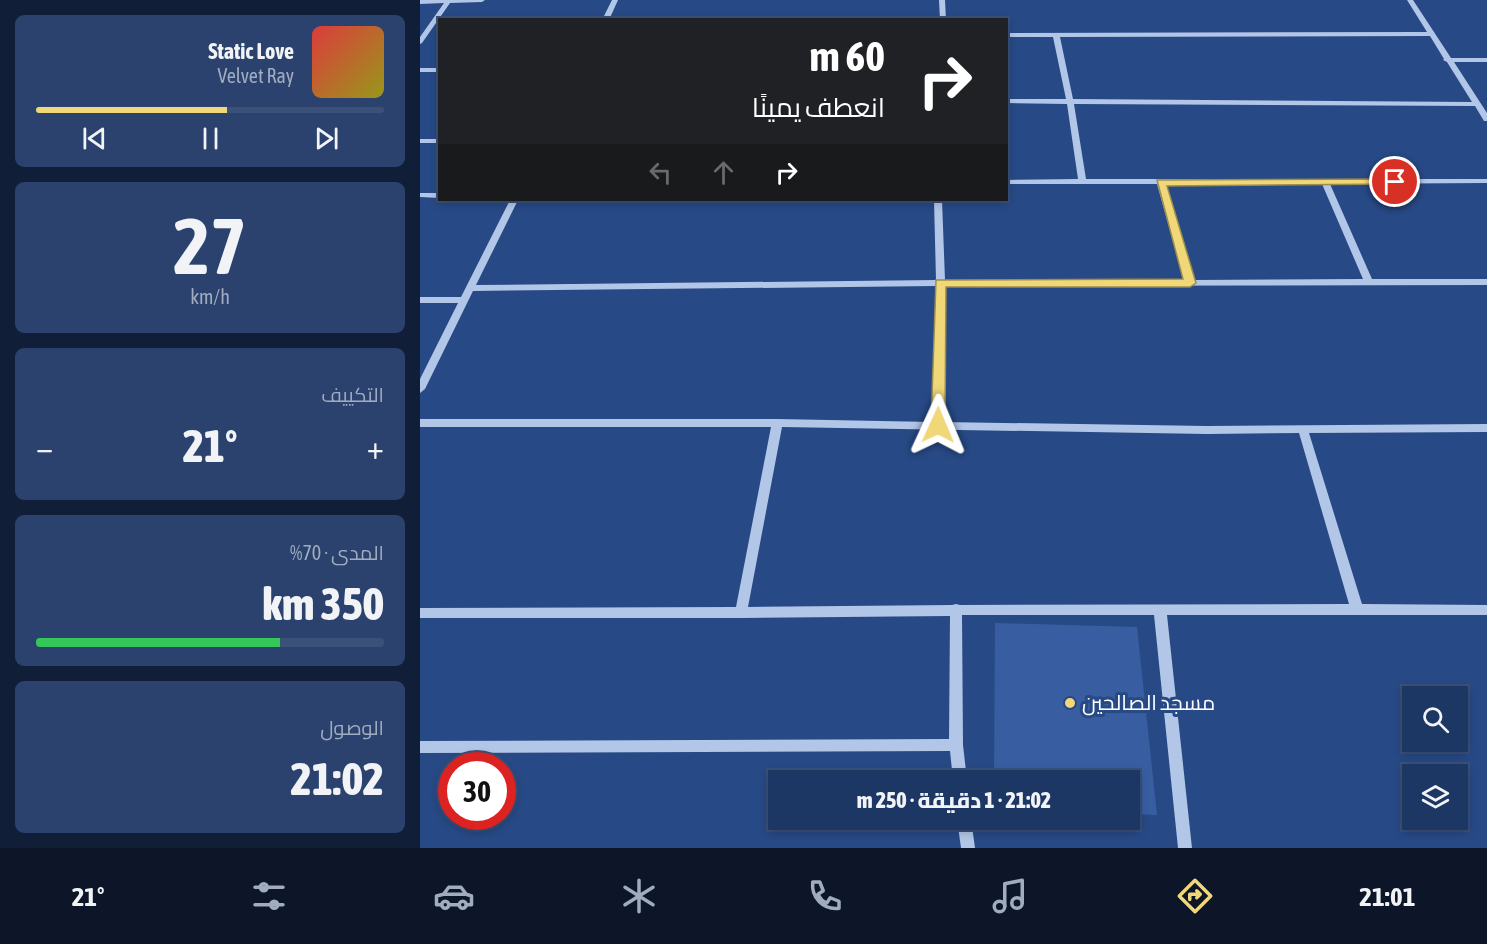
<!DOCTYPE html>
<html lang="ar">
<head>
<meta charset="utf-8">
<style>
  :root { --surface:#1d3764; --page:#2a426d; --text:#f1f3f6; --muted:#a0acbf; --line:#3b5178; --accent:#f0d778 }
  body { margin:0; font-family:"Asap Condensed",Cairo,sans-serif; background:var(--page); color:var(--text); direction:rtl; height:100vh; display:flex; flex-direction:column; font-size:22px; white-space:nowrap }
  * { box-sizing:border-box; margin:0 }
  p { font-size:20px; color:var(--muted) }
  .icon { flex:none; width:33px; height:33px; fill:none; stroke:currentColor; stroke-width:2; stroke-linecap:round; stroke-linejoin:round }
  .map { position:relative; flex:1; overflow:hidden; direction:ltr }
  .details { display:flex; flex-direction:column; gap:15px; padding:15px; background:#101e37; width:420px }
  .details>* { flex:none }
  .guide { position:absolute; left:18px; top:18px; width:570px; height:183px; border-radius:0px; box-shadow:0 3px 9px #0003,0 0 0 2px var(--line); direction:rtl; background:#202124; color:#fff; overflow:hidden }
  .fabs { position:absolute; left:982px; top:686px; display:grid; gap:12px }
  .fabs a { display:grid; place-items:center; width:66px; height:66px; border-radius:0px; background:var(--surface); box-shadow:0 3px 9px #0003,0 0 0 2px var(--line); font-size:30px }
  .speed { position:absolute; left:18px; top:752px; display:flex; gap:12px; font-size:30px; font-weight:700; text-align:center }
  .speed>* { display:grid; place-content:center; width:78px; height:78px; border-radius:50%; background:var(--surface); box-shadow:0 3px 9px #0003,0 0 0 2px var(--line); line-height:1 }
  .speed .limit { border:9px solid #d22; background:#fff; color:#111 }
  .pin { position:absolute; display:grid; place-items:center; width:51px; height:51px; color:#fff; margin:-26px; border:3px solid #fff; border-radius:50%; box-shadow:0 2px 6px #0007 }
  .me { position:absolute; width:66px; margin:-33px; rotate:1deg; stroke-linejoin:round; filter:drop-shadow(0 0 4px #0008) }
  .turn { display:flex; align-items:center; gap:21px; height:126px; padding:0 24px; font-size:27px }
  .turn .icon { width:78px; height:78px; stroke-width:2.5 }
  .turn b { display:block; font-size:42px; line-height:51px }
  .lanes { display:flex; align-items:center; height:57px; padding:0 24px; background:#0003; justify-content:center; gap:30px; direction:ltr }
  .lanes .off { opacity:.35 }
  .big { font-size:45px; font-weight:800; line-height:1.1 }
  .details .widget { flex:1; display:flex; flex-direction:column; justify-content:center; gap:9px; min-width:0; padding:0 21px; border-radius:9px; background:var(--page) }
  .details .dial { align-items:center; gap:0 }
  .dial b { font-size:78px; line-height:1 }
  .song { display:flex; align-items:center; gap:18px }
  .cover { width:72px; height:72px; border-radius:9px; background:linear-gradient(135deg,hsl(0 70% 55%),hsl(60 70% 35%)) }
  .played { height:6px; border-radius:3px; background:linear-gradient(90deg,var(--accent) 55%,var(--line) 55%) }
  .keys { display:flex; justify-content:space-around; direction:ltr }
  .heat { display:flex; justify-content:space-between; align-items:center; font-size:33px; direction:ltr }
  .charge { height:9px; border-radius:4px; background:linear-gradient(90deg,#34c759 70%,var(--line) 0) }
  .trip { position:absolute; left:348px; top:770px; width:372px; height:60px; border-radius:0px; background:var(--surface); box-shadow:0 3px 9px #0003,0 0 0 2px var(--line); font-weight:800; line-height:60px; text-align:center; direction:rtl }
  .tabs { display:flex; height:96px; justify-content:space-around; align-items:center; background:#0c1628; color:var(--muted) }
  .tabs .icon { width:42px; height:42px }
  .tabs .selected { color:var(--accent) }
  .tabs b { font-size:27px; color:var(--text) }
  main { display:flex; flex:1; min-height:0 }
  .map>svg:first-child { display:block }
  .building { fill:#385ea1 }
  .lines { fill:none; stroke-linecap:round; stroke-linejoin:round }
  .minor { fill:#b2c6e7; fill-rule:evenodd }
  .route { fill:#f0d778; stroke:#9c8c4e; stroke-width:1.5 }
  .poi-dot { fill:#f0d778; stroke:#274985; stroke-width:2 }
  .labels { text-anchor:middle; stroke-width:6; stroke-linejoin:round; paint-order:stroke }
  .near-poi-label { font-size:21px; fill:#fff; stroke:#274985; text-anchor:start }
</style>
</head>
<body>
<main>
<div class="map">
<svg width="1067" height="848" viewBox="0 0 1067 848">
  <rect width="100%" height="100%" fill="#274985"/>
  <!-- building -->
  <path class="building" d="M575,623L717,627L737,815L710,814V780H574Z"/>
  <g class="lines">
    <!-- minor -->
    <path class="minor" d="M0,0H65L62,2L30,3L2,43L0,44V37L24,3L0,4Z
      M192,0H198L189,20H182Z
      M519,0H525L526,20H520Z
      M987,0H993L1031,58H1067V62H1034L1067,113V121H1064L1055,106L654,104L666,179H1067V183L910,184L952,279H1067V285L526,286L523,422L787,426L1067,424V432L889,433L942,604L1067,605V615H747L772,848H758L734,615H542L543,745L547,780H533L530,751L0,753V741L529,739L530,616L321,618H0V608L316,607L351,427H0V419H357L513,422L516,286L53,291L5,389L0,393V379L38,303H0V297H41L90,200H98L56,285L516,280L514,200H522L525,280H764L737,184H586V180L658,179L647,104L586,103V99H646L633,37H586V33L1007,32ZM1010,36L1024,59L1023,60L1027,62L1052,102L653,99L640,37ZM745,184H902L943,279L774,280ZM362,427L787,434L879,433L929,604L540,605L536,604L532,605L328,607Z
      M0,68H20V72H0Z
      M0,139H20V143H0Z
      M0,193H20V198L0,197Z
      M537,819H551L555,848H541Z"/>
  </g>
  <!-- route -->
  <path class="route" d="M975,179L979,180V184L747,186L776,283L770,287H526L525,425L518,430L511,425L516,280L763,279L737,180Z"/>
  <!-- markers -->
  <circle class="poi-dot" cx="650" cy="703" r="6"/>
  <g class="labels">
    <!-- near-poi labels -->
    <g class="near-poi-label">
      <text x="662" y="710">مسجد الصالحين</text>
    </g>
  </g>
</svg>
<div class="fabs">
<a><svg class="icon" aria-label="search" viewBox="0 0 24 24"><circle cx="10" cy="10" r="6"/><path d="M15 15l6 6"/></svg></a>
<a><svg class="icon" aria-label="layers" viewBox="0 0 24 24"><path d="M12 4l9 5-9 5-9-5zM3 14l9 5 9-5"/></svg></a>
</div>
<div class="speed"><div class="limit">30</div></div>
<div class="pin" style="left:975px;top:182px;background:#d93025"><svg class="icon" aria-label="arrive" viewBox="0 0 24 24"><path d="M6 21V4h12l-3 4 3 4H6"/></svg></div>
<svg class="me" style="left:518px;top:425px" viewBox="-20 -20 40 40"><path d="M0-17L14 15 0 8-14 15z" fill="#f0d778" stroke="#fff" stroke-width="4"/></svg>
<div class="trip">21:02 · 1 دقيقة · 250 m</div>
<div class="guide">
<div class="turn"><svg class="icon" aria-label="right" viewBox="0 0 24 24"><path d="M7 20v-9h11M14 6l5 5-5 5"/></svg><div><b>60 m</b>انعطف يمينًا</div></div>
<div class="lanes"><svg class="icon off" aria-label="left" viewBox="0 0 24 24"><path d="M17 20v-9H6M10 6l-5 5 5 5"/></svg><svg class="icon off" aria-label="ahead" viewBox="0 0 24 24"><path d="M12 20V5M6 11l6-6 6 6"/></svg><svg class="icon" aria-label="right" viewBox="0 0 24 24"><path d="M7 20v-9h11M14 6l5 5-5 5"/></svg></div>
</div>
</div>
<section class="details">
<div class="widget">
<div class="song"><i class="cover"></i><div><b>Static Love</b><p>Velvet Ray</p></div></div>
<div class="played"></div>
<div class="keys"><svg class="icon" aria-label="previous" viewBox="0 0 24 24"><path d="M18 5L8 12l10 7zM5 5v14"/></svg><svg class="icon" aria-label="pause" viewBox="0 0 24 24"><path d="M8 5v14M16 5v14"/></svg><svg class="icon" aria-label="next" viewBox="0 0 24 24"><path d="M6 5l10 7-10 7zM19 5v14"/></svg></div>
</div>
<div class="widget dial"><b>27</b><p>km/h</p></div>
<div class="widget"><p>التكييف</p>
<div class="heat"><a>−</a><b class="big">21°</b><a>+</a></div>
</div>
<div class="widget"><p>المدى · 70%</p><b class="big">350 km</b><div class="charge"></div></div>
<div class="widget"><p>الوصول</p><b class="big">21:02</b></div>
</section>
</main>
<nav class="tabs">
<b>21:01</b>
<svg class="icon selected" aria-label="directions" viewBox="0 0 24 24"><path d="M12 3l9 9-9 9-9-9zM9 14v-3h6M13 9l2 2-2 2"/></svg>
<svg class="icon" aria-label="music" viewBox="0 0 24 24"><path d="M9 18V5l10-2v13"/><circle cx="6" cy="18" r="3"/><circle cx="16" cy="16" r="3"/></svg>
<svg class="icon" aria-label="phone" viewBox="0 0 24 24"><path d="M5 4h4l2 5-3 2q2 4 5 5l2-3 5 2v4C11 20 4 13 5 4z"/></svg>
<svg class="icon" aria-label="climate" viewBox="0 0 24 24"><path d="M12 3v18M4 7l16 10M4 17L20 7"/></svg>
<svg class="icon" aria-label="car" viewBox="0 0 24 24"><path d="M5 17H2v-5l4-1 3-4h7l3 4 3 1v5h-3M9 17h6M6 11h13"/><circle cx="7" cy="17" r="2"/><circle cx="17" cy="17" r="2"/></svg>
<svg class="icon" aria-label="filters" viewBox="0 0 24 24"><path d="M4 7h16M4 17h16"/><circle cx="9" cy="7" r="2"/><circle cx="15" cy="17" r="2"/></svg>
<b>21°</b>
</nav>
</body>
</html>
